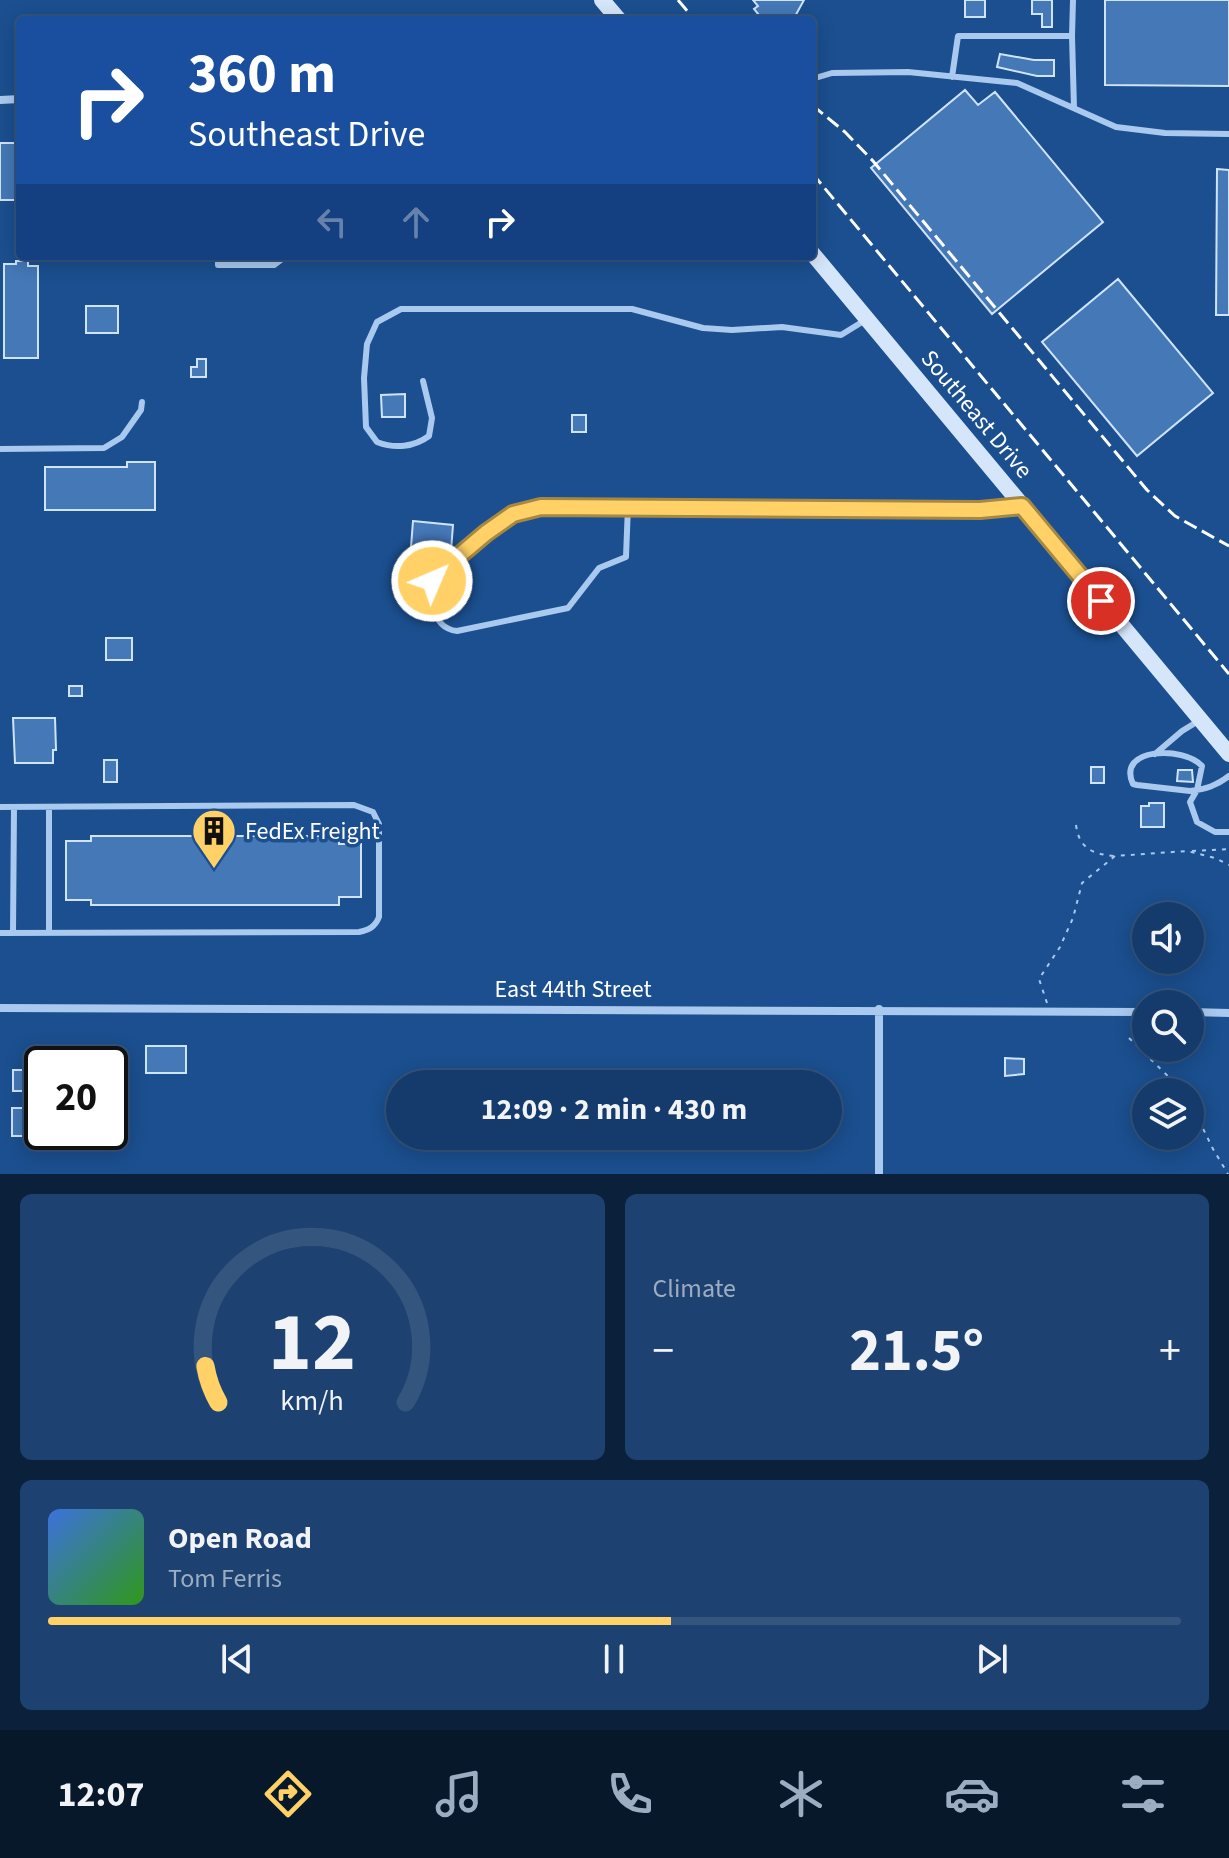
<!DOCTYPE html>
<html lang="en">
<head>
<meta charset="utf-8">
<style>
  :root { --surface:#143b6b; --page:#1d4271; --text:#f1f3f6; --muted:#9dadc1; --line:#33557e; --accent:#ffd166 }
  body { margin:0; font-family:"Source Sans 3",sans-serif; background:var(--page); color:var(--text); height:100vh; display:flex; flex-direction:column; font-size:30px; white-space:nowrap }
  * { box-sizing:border-box; margin:0 }
  p { font-size:26px; color:var(--muted) }
  .icon { flex:none; width:44px; height:44px; fill:none; stroke:currentColor; stroke-width:2; stroke-linecap:round; stroke-linejoin:round }
  .map { position:relative; height:1174px; overflow:hidden }
  .panel { display:flex; flex-direction:column; gap:20px; padding:20px; background:#0b203b; flex:1 }
  .panel>* { flex:none }
  .hud { position:absolute; left:16px; top:16px; width:800px; height:244px; border-radius:8px; box-shadow:0 4px 20px #0003,0 0 0 2px var(--line); background:#1a4fa0; color:#fff; overflow:hidden }
  .tools { position:absolute; left:1132px; top:902px; display:grid; gap:16px }
  .tools a { display:grid; place-items:center; width:72px; height:72px; border-radius:50%; background:var(--surface); box-shadow:0 4px 20px #0003,0 0 0 2px var(--line); font-size:40px }
  .speed { position:absolute; left:24px; top:1046px; display:flex; gap:16px; font-size:40px; font-weight:700; text-align:center }
  .speed>* { display:grid; place-content:center; width:104px; height:104px; border-radius:50%; background:var(--surface); box-shadow:0 4px 20px #0003,0 0 0 2px var(--line); line-height:1 }
  .speed .limit { border:4px solid #111; border-radius:12px; background:#fff; color:#111 }
  .pin { position:absolute; display:grid; place-items:center; width:68px; height:68px; color:#fff; margin:-34px; border:4px solid #fff; border-radius:50%; box-shadow:0 2px 8px #0007 }
  .me { position:absolute; width:88px; margin:-44px; rotate:45deg; stroke-linejoin:round; filter:drop-shadow(0 0 6px #0008) }
  .turn { display:flex; align-items:center; gap:28px; height:168px; padding:0 40px; font-size:36px }
  .turn .icon { width:104px; height:104px; stroke-width:2.5 }
  .turn b { display:block; font-size:56px; line-height:68px }
  .lanes { display:flex; align-items:center; height:76px; padding:0 40px; background:#0003; justify-content:center; gap:40px; direction:ltr }
  .lanes .off { opacity:.35 }
  .big { font-size:60px; font-weight:700; line-height:1.1 }
  .panel .card { flex:1; display:flex; flex-direction:column; justify-content:center; gap:12px; min-width:0; padding:0 28px; border-radius:12px; background:var(--page) }
  .panel .dial { align-items:center; gap:0 }
  .dial svg { height:208px; overflow:visible; fill:none; stroke:var(--line); stroke-width:7; stroke-linecap:round; text-anchor:middle }
  .dial text { fill:var(--text); stroke:none }
  .song { display:flex; align-items:center; gap:24px }
  .cover { width:96px; height:96px; border-radius:12px; background:linear-gradient(135deg,hsl(220 70% 55%),hsl(110 70% 35%)) }
  .played { height:8px; border-radius:4px; background:linear-gradient(90deg,var(--accent) 55%,var(--line) 55%) }
  .keys { display:flex; justify-content:space-around; direction:ltr }
  .heat { display:flex; justify-content:space-between; align-items:center; font-size:44px; direction:ltr }
  .panel .tiles { flex:1; display:grid; gap:20px; grid-template-columns:1fr 1fr }
  .card:last-child { grid-column:span 2 }
  .trip { position:absolute; left:386px; top:1070px; width:456px; height:80px; border-radius:40px; background:var(--surface); box-shadow:0 4px 20px #0003,0 0 0 2px var(--line); font-weight:700; line-height:80px; text-align:center }
  .dock { display:flex; height:128px; justify-content:space-around; align-items:center; background:#08182b; color:var(--muted) }
  .dock .icon { width:56px; height:56px }
  .dock .selected { color:var(--accent) }
  .dock b { font-size:36px; color:var(--text) }
  .map>svg:first-child { display:block }
  .building { fill:#4478b7; stroke:#cfe3fa; stroke-width:2 }
  .lines { fill:none; stroke-linecap:round; stroke-linejoin:round }
  .path { stroke:#a9c9ee; stroke-width:2; stroke-dasharray:4 6; stroke-linecap:butt }
  .lane { stroke:#a9c9ee; stroke-width:6 }
  .street { stroke:#a9c9ee; stroke-width:8 }
  .secondary { stroke:#d6e6fa; stroke-width:16 }
  .rail { stroke:#fff; stroke-width:3; stroke-dasharray:14 6; stroke-linecap:butt }
  .route-casing { stroke:#a68842; stroke-width:20 }
  .route { stroke:#ffd166; stroke-width:14 }
  .labels { text-anchor:middle; stroke-width:7; stroke-linejoin:round; paint-order:stroke }
  .street-label { font-size:24px; fill:#fff; stroke:#1b4f8f }
  .poi-label { font-size:24px; fill:#fff; stroke:#1b4f8f; text-anchor:start }
</style>
</head>
<body>
<div class="map">
<svg width="1229" height="1174" viewBox="0 0 1229 1174">
  <rect width="100%" height="100%" fill="#1b4f8f"/>
  <!-- building -->
  <path class="building" d="M753,0H804L793,20H763L754,9L758,6Z
    M965,0H985V17H965Z
    M1032,0H1052V27H1042V14H1032Z
    M1105,0H1229V86L1105,85Z
    M1000,54L1034,60H1054V76H1037L997,67Z
    M965,90L978,105L995,92L1103,222L992,314L871,168Z
    M0,143H20L19,200H0Z
    M1217,169L1229,170V315H1216Z
    M16,261H28V266H38V358H4V264H16Z
    M1118,279L1213,393L1137,456L1042,342Z
    M86,306H118V333H86Z
    M197,359H206V377H191V367H197Z
    M405,394V417H382L381,395Z
    M572,415H586V432H572Z
    M127,462H155V510H45V467H127Z
    M413,521L453,525L451,551L411,547Z
    M407,564L422,567L421,578L406,577Z
    M106,638H132V660H106Z
    M69,686H82V696H69Z
    M13,718H55L56,750H53V763H15Z
    M104,760H117V782H104Z
    M1091,767H1104V783H1091Z
    M1178,770H1192L1193,782L1177,781Z
    M1149,803H1164V827H1141V806H1149Z
    M91,836H339V844H361V897H339V905H91V900H66V841H91Z
    M146,1046H186V1073H146Z
    M1005,1058L1024,1059V1074L1005,1076Z
    M28,1063H41L42,1091H13V1070H28Z
    M12,1108H42V1136H12Z"/>
  <g class="lines">
    <!-- path -->
    <path class="path" d="M1076,825C1079,848 1092,854 1114,856
      M1192,851L1229,849
      M1047,1003L1039,979L1060,947L1073,918L1082,883L1115,856L1187,851L1215,858L1229,865
      M1129,1038L1184,1092
      M1190,1102L1213,1149L1228,1174"/>
    <!-- lane -->
    <path class="lane" d="M1072,36L1073,0
      M952,77L958,36H1072L1074,108
      M812,79L832,73L908,72L1017,83L1116,127L1165,133L1229,134
      M218,256V265H274L286,256
      M423,381L432,418L429,436C414,447 395,449 377,442L366,427L364,378L367,344L377,322L401,309H632L703,328L732,330L782,327L841,335L867,319
      M0,449L104,448L122,437L141,410L142,402
      M628,506L626,557L599,568L568,608L457,631C428,628 430,589 433,566L464,553L486,533L513,514L541,507L980,510L1020,506
      M1155,754L1182,731L1200,720
      M1229,776C1216,786 1206,789 1190,791L1137,785L1133,784C1116,747 1184,746 1202,766L1197,790L1190,802L1197,822L1215,832H1229
      M0,807L354,805L373,812L379,824V917C375,927 369,930 359,932L0,933
      M49,807V933
      M13,933L14,807"/>
    <!-- street -->
    <path class="street" d="M0,100L20,99
      M0,1008L1146,1012
      M879,1009V1174
      M1190,1012L1229,1013"/>
    <!-- secondary -->
    <path class="secondary" d="M602,0L619,20
      M812,253L1229,754"/>
    <!-- rail -->
    <path class="rail" d="M678,0L695,20
      M812,105L845,132L873,161L1147,490L1175,516L1229,546
      M812,173L1229,674"/>
  </g>
  <g class="lines">
    <!-- route casing -->
    <g class="route-casing">
      <path id="route" d="M432,581L436,564L460,555L486,533L513,514L541,507L980,510L1022,506L1101,601"/>
    </g>
    <!-- route -->
    <use href="#route" class="route"/>
  </g>
  <!-- icons -->
  <defs>
    <g id="building-pin" transform="scale(2.3)"><path d="M0 17L-7.5 6A9.5 9.5 0 1 1 7.5 6Z" fill="#ffd166" stroke="#1b4f8f"/><path d="M-4-6H4V6H1V3H-1V6H-4ZM-2.5-4.3h1.7v1.8h-1.7ZM.8-4.3h1.7v1.8H.8ZM-2.5-1h1.7V.8h-1.7ZM.8-1h1.7V.8H.8Z" fill="#111"/></g>
  </defs>
  <g fill-rule="evenodd">
    <use href="#building-pin" x="214" y="831"/>
  </g>
  <g class="labels">
    <!-- street labels -->
    <g class="street-label">
      <text transform="translate(977 414) rotate(50)" y="8">Southeast Drive</text>
      <text x="573" y="997">East 44th Street</text>
    </g>
    <!-- poi labels -->
    <g class="poi-label">
      <text x="245" y="839">FedEx Freight</text>
    </g>
  </g>
</svg>
<div class="tools">
<a><svg class="icon" aria-label="sound" viewBox="0 0 24 24"><path d="M4 9h4l5-4v14l-5-4H4zM17 9q2 3 0 6"/></svg></a>
<a><svg class="icon" aria-label="search" viewBox="0 0 24 24"><circle cx="10" cy="10" r="6"/><path d="M15 15l6 6"/></svg></a>
<a><svg class="icon" aria-label="layers" viewBox="0 0 24 24"><path d="M12 4l9 5-9 5-9-5zM3 14l9 5 9-5"/></svg></a>
</div>
<div class="speed"><div class="limit">20</div></div>
<div class="pin" style="left:1101px;top:601px;background:#d93025"><svg class="icon" aria-label="arrive" viewBox="0 0 24 24"><path d="M6 21V4h12l-3 4 3 4H6"/></svg></div>
<svg class="me" style="left:432px;top:581px" viewBox="-20 -20 40 40"><circle r="17" fill="#ffd166" stroke="#fff" stroke-width="3"/><path d="M0-11L8 9 0 5-8 9z" fill="#fff"/></svg>
<div class="trip">12:09 · 2 min · 430 m</div>
<div class="hud">
<div class="turn"><svg class="icon" aria-label="right" viewBox="0 0 24 24"><path d="M7 20v-9h11M14 6l5 5-5 5"/></svg><div><b>360 m</b>Southeast Drive</div></div>
<div class="lanes"><svg class="icon off" aria-label="left" viewBox="0 0 24 24"><path d="M17 20v-9H6M10 6l-5 5 5 5"/></svg><svg class="icon off" aria-label="ahead" viewBox="0 0 24 24"><path d="M12 20V5M6 11l6-6 6 6"/></svg><svg class="icon" aria-label="right" viewBox="0 0 24 24"><path d="M7 20v-9h11M14 6l5 5-5 5"/></svg></div>
</div>
</div>
<section class="panel">
<div class="tiles">
<div class="card dial"><svg viewBox="0 0 100 80">
<path d="M14 69A42 42 0 1 1 86 69"/>
<path d="M14 69A42 42 0 0 1 9 55" stroke="#ffd166"/>
<text x="50" y="56" font-size="32" font-weight="700">12</text>
<text x="50" y="72" font-size="11">km/h</text>
</svg></div>
<div class="card"><p>Climate</p>
<div class="heat"><a>−</a><b class="big">21.5°</b><a>+</a></div>
</div>
<div class="card">
<div class="song"><i class="cover"></i><div><b>Open Road</b><p>Tom Ferris</p></div></div>
<div class="played"></div>
<div class="keys"><svg class="icon" aria-label="previous" viewBox="0 0 24 24"><path d="M18 5L8 12l10 7zM5 5v14"/></svg><svg class="icon" aria-label="pause" viewBox="0 0 24 24"><path d="M8 5v14M16 5v14"/></svg><svg class="icon" aria-label="next" viewBox="0 0 24 24"><path d="M6 5l10 7-10 7zM19 5v14"/></svg></div>
</div>
</div>
</section>
<nav class="dock">
<b>12:07</b>
<svg class="icon selected" aria-label="directions" viewBox="0 0 24 24"><path d="M12 3l9 9-9 9-9-9zM9 14v-3h6M13 9l2 2-2 2"/></svg>
<svg class="icon" aria-label="music" viewBox="0 0 24 24"><path d="M9 18V5l10-2v13"/><circle cx="6" cy="18" r="3"/><circle cx="16" cy="16" r="3"/></svg>
<svg class="icon" aria-label="phone" viewBox="0 0 24 24"><path d="M5 4h4l2 5-3 2q2 4 5 5l2-3 5 2v4C11 20 4 13 5 4z"/></svg>
<svg class="icon" aria-label="climate" viewBox="0 0 24 24"><path d="M12 3v18M4 7l16 10M4 17L20 7"/></svg>
<svg class="icon" aria-label="car" viewBox="0 0 24 24"><path d="M5 17H2v-5l4-1 3-4h7l3 4 3 1v5h-3M9 17h6M6 11h13"/><circle cx="7" cy="17" r="2"/><circle cx="17" cy="17" r="2"/></svg>
<svg class="icon" aria-label="filters" viewBox="0 0 24 24"><path d="M4 7h16M4 17h16"/><circle cx="9" cy="7" r="2"/><circle cx="15" cy="17" r="2"/></svg>
</nav>
</body>
</html>
